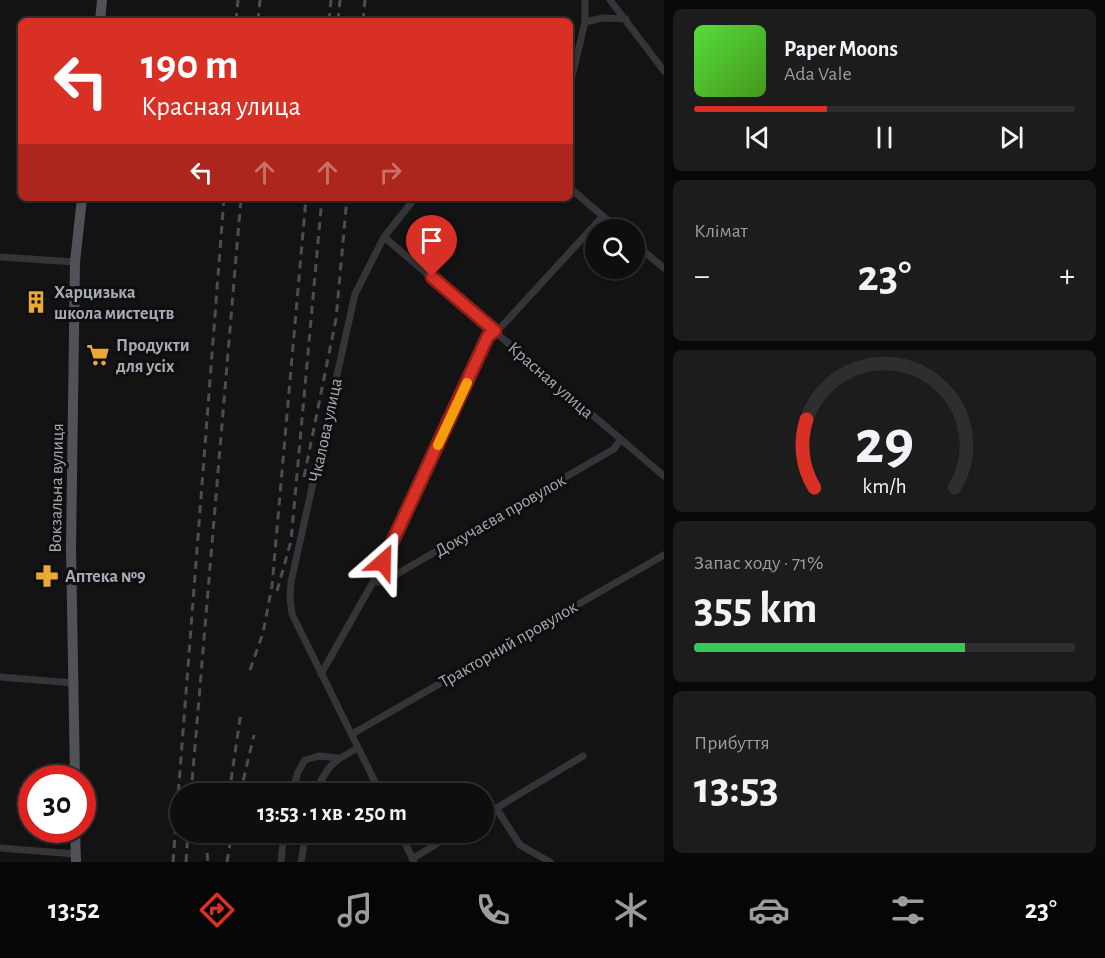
<!DOCTYPE html>
<html lang="uk">
<head>
<meta charset="utf-8">
<style>
  :root { --surface:#0e0e0f; --page:#1c1c1d; --text:#f1f3f6; --muted:#9b9c9e; --line:#2e2e2f; --accent:#d93025 }
  body { margin:0; font-family:"Alegreya Sans",sans-serif; background:var(--page); color:var(--text); height:100vh; display:flex; flex-direction:column; font-size:22px; white-space:nowrap }
  * { box-sizing:border-box; margin:0 }
  p { font-size:20px; color:var(--muted) }
  .icon { flex:none; width:33px; height:33px; fill:none; stroke:currentColor; stroke-width:2; stroke-linecap:round; stroke-linejoin:round }
  .map { position:relative; flex:1; overflow:hidden }
  .side { display:flex; flex-direction:column; gap:9px; padding:9px; background:#080808; width:441px }
  .side>* { flex:none }
  .guide { position:absolute; left:18px; top:18px; width:555px; height:183px; border-radius:9px; box-shadow:0 2px 4px #0004,0 0 0 2px var(--line); background:#d93025; color:#fff; overflow:hidden }
  .fabs { position:absolute; left:585px; top:219px; display:grid; gap:12px }
  .fabs a { display:grid; place-items:center; width:60px; height:60px; border-radius:50%; background:var(--surface); box-shadow:0 2px 4px #0004,0 0 0 2px var(--line); font-size:30px }
  .speed { position:absolute; left:18px; top:765px; display:flex; gap:12px; font-size:30px; font-weight:700; text-align:center }
  .speed>* { display:grid; place-content:center; width:78px; height:78px; border-radius:50%; background:var(--surface); box-shadow:0 2px 4px #0004,0 0 0 2px var(--line); line-height:1 }
  .speed .limit { border:9px solid #d22; background:#fff; color:#111 }
  .pin { position:absolute; display:grid; place-items:center; width:51px; height:51px; color:#fff; margin:-62px -26px; border-radius:50% 50% 50% 0; rotate:-45deg; box-shadow:0 0 6px #0007 }
  .pin .icon { rotate:45deg }
  .me { position:absolute; width:66px; margin:-33px; rotate:25deg; stroke-linejoin:round; filter:drop-shadow(0 0 4px #0008) }
  .turn { display:flex; align-items:center; gap:21px; height:126px; padding:0 24px; font-size:27px }
  .turn .icon { width:78px; height:78px; stroke-width:2.5 }
  .turn b { display:block; font-size:42px; line-height:51px }
  .lanes { display:flex; align-items:center; height:57px; padding:0 24px; background:#0003; justify-content:center; gap:30px; direction:ltr }
  .lanes .off { opacity:.35 }
  .big { font-size:45px; font-weight:600; line-height:1.1 }
  .side .widget { flex:1; display:flex; flex-direction:column; justify-content:center; gap:9px; min-width:0; padding:0 21px; border-radius:9px; background:var(--page) }
  .side .dial { align-items:center; gap:0 }
  .dial svg { height:156px; overflow:visible; fill:none; stroke:var(--line); stroke-width:7; stroke-linecap:round; text-anchor:middle }
  .dial text { fill:var(--text); stroke:none }
  .song { display:flex; align-items:center; gap:18px }
  .cover { width:72px; height:72px; border-radius:9px; background:linear-gradient(135deg,hsl(110 70% 55%),hsl(100 70% 35%)) }
  .played { height:6px; border-radius:3px; background:linear-gradient(90deg,var(--accent) 35%,var(--line) 35%) }
  .keys { display:flex; justify-content:space-around; direction:ltr }
  .heat { display:flex; justify-content:space-between; align-items:center; font-size:33px; direction:ltr }
  .charge { height:9px; border-radius:4px; background:linear-gradient(90deg,#34c759 71%,var(--line) 0) }
  .trip { position:absolute; left:170px; top:783px; width:324px; height:60px; border-radius:30px; background:var(--surface); box-shadow:0 2px 4px #0004,0 0 0 2px var(--line); font-weight:600; line-height:60px; text-align:center }
  .dock { display:flex; height:96px; justify-content:space-around; align-items:center; background:#060606; color:var(--muted) }
  .dock .icon { width:42px; height:42px }
  .dock .current { color:var(--accent) }
  .dock b { font-size:27px; color:var(--text) }
  main { display:flex; flex:1; min-height:0 }
  .map>svg:first-child { display:block }
  .lines { fill:none; stroke-linecap:round; stroke-linejoin:round }
  .minor { stroke:#343539; stroke-width:7 }
  .primary { stroke:#505258; stroke-width:10 }
  .rail { stroke:#4b4d52; stroke-width:3; stroke-dasharray:8 6; stroke-linecap:butt }
  .route-casing { stroke:#8d1f18; stroke-width:15 }
  .route { stroke:#d93025; stroke-width:10 }
  .slow { stroke:#f59e0b; stroke-width:10 }
  .labels { text-anchor:middle; stroke-width:6; stroke-linejoin:round; paint-order:stroke }
  .poi-label { font-size:18px; font-weight:bold; fill:#a5aab4; stroke:#0e0e0f; text-anchor:start }
  .street-label { font-size:18px; fill:#a5aab4; stroke:#0e0e0f }
</style>
</head>
<body>
<main>
<div class="map">
<svg width="664" height="862" viewBox="0 0 664 862">
  <rect width="100%" height="100%" fill="#131314"/>
  <g class="lines">
    <!-- minor -->
    <path class="minor" d="M585,0V22
      M610,0L664,71
      M570,85L585,22L603,18L626,19
      M570,188L619,230
      M384,237L664,476
      M634,243L664,268
      M0,257L75,262
      M373,582H383L614,449L621,439
      M321,674L373,582L488,336L502,326L603,216
      M0,677L73,683
      M352,734L664,555
      M292,794L298,772L305,760L319,756L338,758
      M314,794C328,766 331,762 358,748
      M381,794L292,614L290,598L291,582L355,294L384,237L415,198
      M496,808L520,845L550,862
      M483,816L583,756
      M400,832L414,862
      M0,848L76,854
      M412,859L456,832
      M281,862L284,832
      M301,862L306,832"/>
    <!-- primary -->
    <path class="primary" d="M100,21L102,0
      M75,778L71,549L75,262L82,198
      M75,830L76,862"/>
    <!-- rail -->
    <path class="rail" d="M236,21L238,0
      M258,21L260,0
      M329,21L331,0
      M338,21L340,0
      M363,21L365,0
      M304,477L336,319L347,198
      M277,591L291,541L322,198
      M250,670L263,633L272,586L306,198
      M191,794L241,198
      M229,794L241,712
      M240,794L254,735
      M207,853L208,862
      M173,862L224,198
      M186,862L188,832
      M227,862L232,832"/>
  </g>
  <g class="lines">
    <!-- route casing -->
    <g class="route-casing">
      <path id="route" d="M383,562L488,336L495,331L432,277"/>
    </g>
    <!-- route -->
    <use href="#route" class="route"/>
    <!-- slow -->
    <path class="slow" d="M438,445L467,383"/>
  </g>
  <!-- icons -->
  <defs>
    <g id="building-bare" transform="scale(1.8)"><path d="M-4-6H4V6H1V3H-1V6H-4ZM-2.5-4.3h1.7v1.8h-1.7ZM.8-4.3h1.7v1.8H.8ZM-2.5-1h1.7V.8h-1.7ZM.8-1h1.7V.8H.8Z" fill="#eaa935" stroke="#0e0e0f" stroke-width="2.5" paint-order="stroke"/></g>
    <g id="supermarket-bare" transform="scale(1.8)"><path d="M-6-5.5h2.5l.6 2H6L4.5 2H-2.5L-4.4-4H-6ZM-1.5 3.2a1.3 1.3 0 1 0 .1 0ZM3 3.2a1.3 1.3 0 1 0 .1 0Z" fill="#eaa935" stroke="#0e0e0f" stroke-width="2.5" paint-order="stroke"/></g>
    <g id="pharmacy-bare" transform="scale(1.8)"><path d="M-2-6h4v4h4v4h-4v4h-4v-4h-4v-4h4Z" fill="#eaa935" stroke="#0e0e0f" stroke-width="2.5" paint-order="stroke"/></g>
  </defs>
  <g fill-rule="evenodd">
    <use href="#building-bare" x="36" y="302"/>
    <use href="#supermarket-bare" x="98" y="355"/>
    <use href="#pharmacy-bare" x="47" y="576"/>
  </g>
  <g class="labels">
    <!-- poi labels -->
    <g class="poi-label">
      <text x="54" y="298">Харцизька<tspan x="54" dy="21">школа мистецтв</tspan></text>
      <text x="116" y="351">Продукти<tspan x="116" dy="21">для усіх</tspan></text>
      <text x="65" y="582">Аптека №9</text>
    </g>
    <!-- street labels -->
    <g class="street-label">
      <text transform="translate(551 380) rotate(41)" y="6">Красная улица</text>
      <text transform="translate(325 430) rotate(-78)" y="6">Чкалова улица</text>
      <text transform="translate(56 488) rotate(-89)" y="6">Вокзальна вулиця</text>
      <text transform="translate(500 515) rotate(-30)" y="6">Докучаєва провулок</text>
      <text transform="translate(508 644) rotate(-30)" y="6">Тракторний провулок</text>
    </g>
  </g>
</svg>
<div class="fabs">
<a><svg class="icon" aria-label="search" viewBox="0 0 24 24"><circle cx="10" cy="10" r="6"/><path d="M15 15l6 6"/></svg></a>
</div>
<div class="speed"><div class="limit">30</div></div>
<div class="pin" style="left:432px;top:277px;background:#d93025"><svg class="icon" aria-label="arrive" viewBox="0 0 24 24"><path d="M6 21V4h12l-3 4 3 4H6"/></svg></div>
<svg class="me" style="left:383px;top:562px" viewBox="-20 -20 40 40"><path d="M0-17L14 15 0 8-14 15z" fill="#d93025" stroke="#fff" stroke-width="4"/></svg>
<div class="trip">13:53 · 1 хв · 250 m</div>
<div class="guide">
<div class="turn"><svg class="icon" aria-label="left" viewBox="0 0 24 24"><path d="M17 20v-9H6M10 6l-5 5 5 5"/></svg><div><b>190 m</b>Красная улица</div></div>
<div class="lanes"><svg class="icon" aria-label="left" viewBox="0 0 24 24"><path d="M17 20v-9H6M10 6l-5 5 5 5"/></svg><svg class="icon off" aria-label="ahead" viewBox="0 0 24 24"><path d="M12 20V5M6 11l6-6 6 6"/></svg><svg class="icon off" aria-label="ahead" viewBox="0 0 24 24"><path d="M12 20V5M6 11l6-6 6 6"/></svg><svg class="icon off" aria-label="right" viewBox="0 0 24 24"><path d="M7 20v-9h11M14 6l5 5-5 5"/></svg></div>
</div>
</div>
<section class="side">
<div class="widget">
<div class="song"><i class="cover"></i><div><b>Paper Moons</b><p>Ada Vale</p></div></div>
<div class="played"></div>
<div class="keys"><svg class="icon" aria-label="previous" viewBox="0 0 24 24"><path d="M18 5L8 12l10 7zM5 5v14"/></svg><svg class="icon" aria-label="pause" viewBox="0 0 24 24"><path d="M8 5v14M16 5v14"/></svg><svg class="icon" aria-label="next" viewBox="0 0 24 24"><path d="M6 5l10 7-10 7zM19 5v14"/></svg></div>
</div>
<div class="widget"><p>Клімат</p>
<div class="heat"><a>−</a><b class="big">23°</b><a>+</a></div>
</div>
<div class="widget dial"><svg viewBox="0 0 100 80">
<path d="M14 69A42 42 0 1 1 86 69"/>
<path d="M14 69A42 42 0 0 1 10 34" stroke="#d93025"/>
<text x="50" y="56" font-size="32" font-weight="700">29</text>
<text x="50" y="72" font-size="11">km/h</text>
</svg></div>
<div class="widget"><p>Запас ходу · 71%</p><b class="big">355 km</b><div class="charge"></div></div>
<div class="widget"><p>Прибуття</p><b class="big">13:53</b></div>
</section>
</main>
<nav class="dock">
<b>13:52</b>
<svg class="icon current" aria-label="directions" viewBox="0 0 24 24"><path d="M12 3l9 9-9 9-9-9zM9 14v-3h6M13 9l2 2-2 2"/></svg>
<svg class="icon" aria-label="music" viewBox="0 0 24 24"><path d="M9 18V5l10-2v13"/><circle cx="6" cy="18" r="3"/><circle cx="16" cy="16" r="3"/></svg>
<svg class="icon" aria-label="phone" viewBox="0 0 24 24"><path d="M5 4h4l2 5-3 2q2 4 5 5l2-3 5 2v4C11 20 4 13 5 4z"/></svg>
<svg class="icon" aria-label="climate" viewBox="0 0 24 24"><path d="M12 3v18M4 7l16 10M4 17L20 7"/></svg>
<svg class="icon" aria-label="car" viewBox="0 0 24 24"><path d="M5 17H2v-5l4-1 3-4h7l3 4 3 1v5h-3M9 17h6M6 11h13"/><circle cx="7" cy="17" r="2"/><circle cx="17" cy="17" r="2"/></svg>
<svg class="icon" aria-label="filters" viewBox="0 0 24 24"><path d="M4 7h16M4 17h16"/><circle cx="9" cy="7" r="2"/><circle cx="15" cy="17" r="2"/></svg>
<b>23°</b>
</nav>
</body>
</html>
